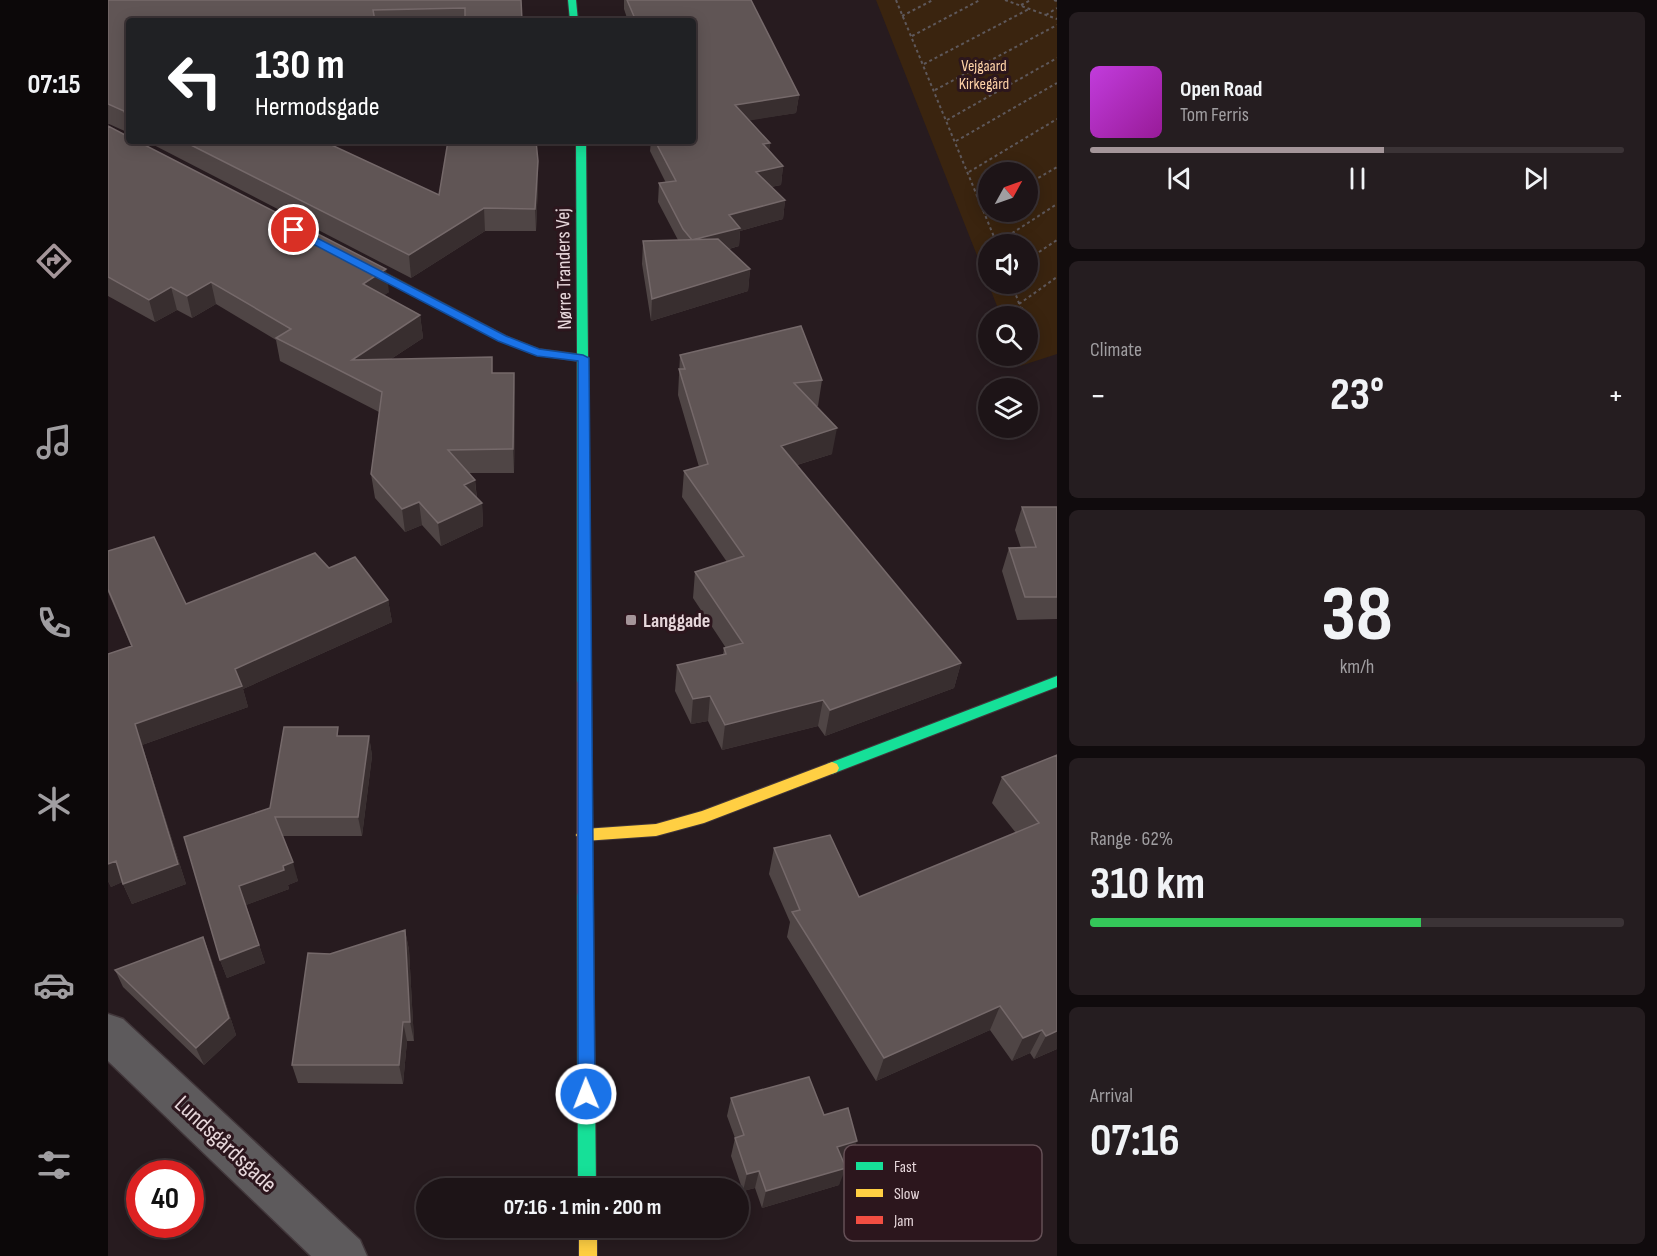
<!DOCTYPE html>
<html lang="en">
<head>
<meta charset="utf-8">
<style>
  :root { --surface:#1d1417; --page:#251d20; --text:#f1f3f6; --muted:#a09ea1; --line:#3b3336; --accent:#a49599 }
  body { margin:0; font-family:"Sofia Sans Condensed",sans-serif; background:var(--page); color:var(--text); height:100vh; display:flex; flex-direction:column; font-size:22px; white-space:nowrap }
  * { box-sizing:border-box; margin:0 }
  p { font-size:20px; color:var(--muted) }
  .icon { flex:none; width:33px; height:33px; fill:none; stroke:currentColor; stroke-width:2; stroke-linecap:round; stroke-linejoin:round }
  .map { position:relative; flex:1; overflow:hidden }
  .sheet { display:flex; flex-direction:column; gap:12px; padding:12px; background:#100b0d; width:600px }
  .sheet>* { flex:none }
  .top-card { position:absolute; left:18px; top:18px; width:570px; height:126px; border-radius:6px; box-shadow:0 3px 15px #0003,0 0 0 2px var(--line); background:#202124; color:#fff; overflow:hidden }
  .needle { width:39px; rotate:50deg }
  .tools { position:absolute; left:870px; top:162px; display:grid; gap:12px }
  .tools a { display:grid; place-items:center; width:60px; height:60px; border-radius:50%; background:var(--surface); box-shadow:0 3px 15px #0003,0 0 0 2px var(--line); font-size:30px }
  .speed { position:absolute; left:18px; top:1160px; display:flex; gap:12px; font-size:30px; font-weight:700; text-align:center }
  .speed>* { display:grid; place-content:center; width:78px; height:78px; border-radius:50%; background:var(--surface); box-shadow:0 3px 15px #0003,0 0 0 2px var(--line); line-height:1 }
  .speed .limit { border:9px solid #d22; background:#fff; color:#111 }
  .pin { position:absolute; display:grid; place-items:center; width:51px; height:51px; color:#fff; margin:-26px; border:3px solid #fff; border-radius:50%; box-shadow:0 2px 6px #0007 }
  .me { position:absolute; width:66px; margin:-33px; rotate:359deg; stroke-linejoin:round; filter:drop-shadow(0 0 4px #0008) }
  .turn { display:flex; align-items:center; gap:21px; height:126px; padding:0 30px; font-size:27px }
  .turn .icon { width:78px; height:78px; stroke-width:2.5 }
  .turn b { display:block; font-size:42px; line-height:51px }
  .big { font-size:45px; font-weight:700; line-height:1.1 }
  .sheet .widget { flex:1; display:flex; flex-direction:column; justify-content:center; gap:9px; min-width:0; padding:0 21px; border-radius:9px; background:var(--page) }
  .sheet .dial { align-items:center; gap:0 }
  .dial b { font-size:78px; line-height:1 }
  .song { display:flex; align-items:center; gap:18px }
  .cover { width:72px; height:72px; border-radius:9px; background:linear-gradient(135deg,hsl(290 70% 55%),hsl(300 70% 35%)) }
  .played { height:6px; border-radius:3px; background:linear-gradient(90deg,var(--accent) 55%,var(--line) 55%) }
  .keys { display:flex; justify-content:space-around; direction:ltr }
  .heat { display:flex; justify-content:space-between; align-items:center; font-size:33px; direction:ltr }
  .charge { height:9px; border-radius:4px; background:linear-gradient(90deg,#34c759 62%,var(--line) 0) }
  .trip { position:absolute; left:308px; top:1178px; width:333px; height:60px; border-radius:30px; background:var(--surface); box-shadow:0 3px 15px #0003,0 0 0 2px var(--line); font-weight:700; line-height:60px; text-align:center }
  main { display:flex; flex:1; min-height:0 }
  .menu { display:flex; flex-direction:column; width:108px; justify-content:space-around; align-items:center; background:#0c0809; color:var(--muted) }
  .menu .icon { width:42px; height:42px }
  .menu .current { color:var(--accent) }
  .menu b { font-size:27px; color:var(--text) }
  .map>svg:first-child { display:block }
  .green { fill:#3a240f; fill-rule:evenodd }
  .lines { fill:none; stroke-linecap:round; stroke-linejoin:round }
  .street-casing { stroke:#41363a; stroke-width:3 }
  .fast-casing { stroke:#41363a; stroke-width:2 }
  .slow-casing { stroke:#41363a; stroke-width:2 }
  .jam-casing { stroke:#41363a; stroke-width:2 }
  .path-far1 { stroke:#5e585b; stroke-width:2; stroke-dasharray:3 3; stroke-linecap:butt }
  .path { stroke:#5e585b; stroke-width:4; stroke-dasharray:4.5 4.5; stroke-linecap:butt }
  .street { fill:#5d5a5c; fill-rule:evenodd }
  .fast { fill:#16e098; fill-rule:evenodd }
  .slow { fill:#ffcf43; fill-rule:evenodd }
  .jam { fill:#f24e42; fill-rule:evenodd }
  .wall { fill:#4f4545 }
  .shaded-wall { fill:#382e2f }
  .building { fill:#605555; stroke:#75696a; stroke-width:1.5 }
  .route { fill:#1a73e8; stroke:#114b97; stroke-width:1.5 }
  .poi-dot { fill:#a49599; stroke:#2c161d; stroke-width:2 }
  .labels { text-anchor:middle; stroke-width:6; stroke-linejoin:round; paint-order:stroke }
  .far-park-label { font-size:16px; fill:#fed2a7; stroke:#2c161d }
  .street-label { font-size:20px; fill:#e7d7db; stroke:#2c161d }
  .poi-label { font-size:20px; font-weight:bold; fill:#e7d7db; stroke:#2c161d; text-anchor:start }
  .near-street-label { font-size:24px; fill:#e7d7db; stroke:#2c161d }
  .key { fill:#2c161d; stroke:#645056; stroke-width:1.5 }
  .key-label { font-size:16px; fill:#e7d7db }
</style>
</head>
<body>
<main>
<nav class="menu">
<b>07:15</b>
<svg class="icon current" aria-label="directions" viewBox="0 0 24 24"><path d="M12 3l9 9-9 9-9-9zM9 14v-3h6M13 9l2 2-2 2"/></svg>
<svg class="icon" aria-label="music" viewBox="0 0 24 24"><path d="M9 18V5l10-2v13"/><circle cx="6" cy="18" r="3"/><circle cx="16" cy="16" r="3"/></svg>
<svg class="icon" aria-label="phone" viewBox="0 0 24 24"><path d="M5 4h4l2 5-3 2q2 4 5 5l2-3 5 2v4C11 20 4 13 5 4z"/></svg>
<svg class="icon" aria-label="climate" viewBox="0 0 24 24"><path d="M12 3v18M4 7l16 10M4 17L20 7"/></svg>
<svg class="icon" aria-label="car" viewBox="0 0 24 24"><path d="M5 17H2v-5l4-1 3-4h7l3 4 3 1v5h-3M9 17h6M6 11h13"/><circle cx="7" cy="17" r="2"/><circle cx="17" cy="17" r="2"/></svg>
<svg class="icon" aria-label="filters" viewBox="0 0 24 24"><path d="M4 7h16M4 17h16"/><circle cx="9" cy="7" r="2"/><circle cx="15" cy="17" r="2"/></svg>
</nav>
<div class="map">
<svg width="949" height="1256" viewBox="0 0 949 1256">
  <rect width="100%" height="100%" fill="#271b1f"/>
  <!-- green -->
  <path class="green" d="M768,0H949V354L912,366L908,356H920V316H893ZM880,172H920V212H880ZM880,244H920V284H880Z"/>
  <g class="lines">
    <!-- street casing -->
    <g class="street-casing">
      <path id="street" d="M0,1014L15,1019L252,1240L259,1256H203L0,1061Z"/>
    </g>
    <!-- fast casing -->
    <g class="fast-casing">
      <path id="fast" d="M460,0H468L470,21H462Z
        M468,141H478L483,683L481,687H471L469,683V361L425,354L390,340L234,257L239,254L243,255L398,336L431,349L469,354Z
        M949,676V687L729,772L724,774L719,772L717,768L719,764Z
        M477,886L483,888L485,893L488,1188H470L469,893L471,888Z"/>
    </g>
    <!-- slow casing -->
    <g class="slow-casing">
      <path id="slow" d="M724,762L729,764L731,768L729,772L596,823L548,836L476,841L471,840L468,835L471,830L476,829L548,824L594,811Z
        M471,1227H489V1256H471Z"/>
    </g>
    <!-- jam casing -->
    <g class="jam-casing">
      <path id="jam" d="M476,678L481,679L483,683L485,893L483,898L477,900L471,898L469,893V683L471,679Z"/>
    </g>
    <!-- path-far1 -->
    <path class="path-far1" d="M788,0L889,244
      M897,0L949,19
      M946,0L949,1
      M913,5L923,0
      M938,15L949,8
      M794,16L825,0
      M804,36L872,0
      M816,64L921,9
      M827,90L949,25
      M839,120L949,58
      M848,141L949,83
      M861,172L949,119
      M920,184L949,167
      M889,243L949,204
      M931,252L949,240
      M904,284L913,309
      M911,304L949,277"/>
    <!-- path -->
    <path class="path" d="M913,308L916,316"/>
    <!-- street -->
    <use href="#street" class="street"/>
    <!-- fast -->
    <use href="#fast" class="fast"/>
    <!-- slow -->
    <use href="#slow" class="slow"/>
    <!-- jam -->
    <use href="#jam" class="jam"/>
  </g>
  <!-- wall -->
  <path class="wall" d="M0,0H413L414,21H21V133L1,124L0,125Z
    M516,0H643L691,95L688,113L641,120L662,143L661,150L675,166L673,185L663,187L677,200L675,219L632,231L631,246L621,249L642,269L640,291L543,321L534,264L535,241L570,240L550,202L551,183H558L542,151L543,141H585V21H520L516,9Z
    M0,126L281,292L276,295L312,315L315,338L283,359L385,373H406L407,396L406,473H361L367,480L369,498L374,503L375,526L333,546L314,525L297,532L267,498L263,474L271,412L172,361L168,340L108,304L84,318L69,310L47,322L0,296Z
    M38,141H215L331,195L430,161V183L428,231H377L303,278Z
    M572,355L714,380L710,406H708L724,454L689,465L853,663L846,688L717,736L710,726L614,750L600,721L583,724L567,691L569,665L615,655L616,648H618L585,598L587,572L619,562L574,497L576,471L591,467L570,395Z
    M914,507H949V619L909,620L894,571L901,548H913L907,530Z
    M0,551L78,604L221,568L280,600L284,622L135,689L140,707L34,745L78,884L24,904L14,882L3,887L0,881V654L23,646L0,592Z
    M232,736H261L264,756L254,836H175L190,881L180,885L181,889L138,905L157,963L119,978L112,960L162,808Z
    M949,755V1049L926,1059L922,1053L904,1061L882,1030L768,1081L679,937L682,922L661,874L666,848L751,897L908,833L884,803L894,777Z
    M297,930L301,950L306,1041H299L295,1084L190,1083L184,1065L222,954Z
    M95,937L102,955L128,1035L96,1065L15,987L7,970Z
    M623,1098L716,1115L743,1159L735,1161L731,1185L654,1208L647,1188L635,1191L623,1156L627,1138L619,1116Z"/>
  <!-- shaded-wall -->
  <path class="shaded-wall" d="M691,95L688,113L626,123L627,105Z
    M662,143L660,162L655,144Z
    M430,161V183L428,231L427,209Z
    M675,166L673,185L646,190L648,172Z
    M677,200L675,219L632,231L631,246L583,259L584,240L621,215Z
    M376,208L377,231L303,278L301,255Z
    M278,269L281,292L258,307L255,284Z
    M642,269L640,291L543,321L544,299Z
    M103,282L108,304L84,318L79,296Z
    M63,287L69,310L47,322L41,300Z
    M312,315L315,338L251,380L244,360Z
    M406,373L407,396L406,473L405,449Z
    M729,428L724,454L669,471L673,446Z
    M367,480L369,503L356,485Z
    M311,502L314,525L297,532L294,509Z
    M374,503L375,526L333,546L330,523Z
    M280,600L284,622L135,689L140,707L34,745L78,884L24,904L15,884L27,724L127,669Z
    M853,663L846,688L717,736L722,710Z
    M602,696L600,721L583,724L585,699Z
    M715,700L710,726L614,750L617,725Z
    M261,736L264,756L254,836L250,817Z
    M8,861L17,881L3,887L0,881V864Z
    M185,862L190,881L180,885L181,889L138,905L131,886Z
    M297,930L301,950L306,1041L302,1022Z
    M95,937L102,955L128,1035L96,1065L88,1048Z
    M151,945L157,963L119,978L112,960Z
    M892,1006L882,1030L768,1081L776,1058Z
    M295,1022L299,1041L295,1084L291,1065Z
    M934,1030L922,1053L904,1061L915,1038Z
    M949,1031V1049L926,1059L938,1036Z
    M749,1141L743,1159L723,1165L729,1147Z
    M738,1168L731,1185L654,1208L658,1191Z
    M651,1171L647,1188L635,1191L639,1174Z"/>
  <!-- building -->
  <path class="building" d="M0,0H413L414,21H357V8L265,10L267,21H21V117H18L16,111L0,104Z
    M519,0H643L691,95L627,105L662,143L655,144L675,166L648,172L677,200L621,215L632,228L584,240L575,229L551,183L568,181L547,141H585V21H528Z
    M0,126L21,137V141H29L278,269L255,284L312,315L244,360L384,357V373H406L405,449L340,450L367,480L356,485L374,503L330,523L311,502L294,509L263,474L274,392L168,338L183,329L103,282L79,296L63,287L41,300L0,277Z
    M75,141H215L331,195L340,141H428L430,161L427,209L376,208L301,255Z
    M610,239L642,269L544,299L535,241Z
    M693,326L714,380L686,383L729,428L673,446L853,663L722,710L715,700L617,725L602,696L585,699L569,665L618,654L616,648L635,643L587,572L636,556L576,471L600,464L571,369H577L572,355Z
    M914,507H949V597H917L901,548L928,547Z
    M46,537L78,604L207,553L221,568L247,557L280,600L127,669L134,686L27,724L70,864L15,884L8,861L0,864V654L24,646L0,589V551Z
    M176,727H230L229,736H261L250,817H167L185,862L175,866L176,870L131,886L151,945L112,960L76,837L162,808Z
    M949,755V1031L938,1036L934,1030L915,1038L892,1006L776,1058L684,912L692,910L666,848L722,835L751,897L931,823L894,777Z
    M297,930L302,1022H295L291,1065H184L200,953L222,954Z
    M95,937L121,1018L88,1048L7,970Z
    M701,1077L716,1115L740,1108L749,1141L729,1147L738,1168L658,1191L651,1171L639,1174L627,1138L636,1135L623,1098Z"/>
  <!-- route -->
  <path class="route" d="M186,226L398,336L431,349L475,355L481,358L487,1094L485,1100L478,1103L472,1100L470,1094V361L429,356L390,341L182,232L181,230Z"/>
  <!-- markers -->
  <rect class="poi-dot" x="517" y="614" width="12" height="12" rx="3"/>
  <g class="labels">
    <!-- far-park labels -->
    <g class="far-park-label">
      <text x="876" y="71">Vejgaard<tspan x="876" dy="18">Kirkegård</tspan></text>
    </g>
    <!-- street labels -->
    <g class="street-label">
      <text transform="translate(455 269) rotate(-91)" y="7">Nørre Tranders Vej</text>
    </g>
    <!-- poi labels -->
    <g class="poi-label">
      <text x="535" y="627">Langgade</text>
    </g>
    <!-- near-street labels -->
    <g class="near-street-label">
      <text transform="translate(118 1144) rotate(43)" y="8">Lundsgårdsgade</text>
    </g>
  </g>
  <!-- legend -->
  <rect x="736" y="1145" width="198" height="96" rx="9" class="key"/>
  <rect x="748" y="1162" width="27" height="8" fill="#16e098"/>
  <rect x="748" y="1189" width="27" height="8" fill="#ffcf43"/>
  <rect x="748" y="1216" width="27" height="8" fill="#f24e42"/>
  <g class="key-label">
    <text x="786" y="1172">Fast</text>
    <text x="786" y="1199">Slow</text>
    <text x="786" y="1226">Jam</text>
  </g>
</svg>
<div class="tools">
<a><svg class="needle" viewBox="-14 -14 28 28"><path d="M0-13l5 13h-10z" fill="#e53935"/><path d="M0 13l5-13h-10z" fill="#a09ea1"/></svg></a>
<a><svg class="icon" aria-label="sound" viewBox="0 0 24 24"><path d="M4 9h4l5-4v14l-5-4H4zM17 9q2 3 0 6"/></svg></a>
<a><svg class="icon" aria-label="search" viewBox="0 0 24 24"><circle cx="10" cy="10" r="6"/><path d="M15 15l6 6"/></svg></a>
<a><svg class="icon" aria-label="layers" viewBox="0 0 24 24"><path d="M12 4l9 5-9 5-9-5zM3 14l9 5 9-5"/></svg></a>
</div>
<div class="speed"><div class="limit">40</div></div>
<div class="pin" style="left:186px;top:230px;background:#d93025"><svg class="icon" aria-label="arrive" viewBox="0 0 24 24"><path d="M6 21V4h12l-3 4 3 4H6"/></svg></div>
<svg class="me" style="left:478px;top:1094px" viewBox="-20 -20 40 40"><circle r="17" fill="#1a73e8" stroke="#fff" stroke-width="3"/><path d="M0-11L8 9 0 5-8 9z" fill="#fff"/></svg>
<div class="trip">07:16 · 1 min · 200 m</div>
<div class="top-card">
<div class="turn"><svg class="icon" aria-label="left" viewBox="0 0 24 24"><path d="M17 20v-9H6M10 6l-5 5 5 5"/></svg><div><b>130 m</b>Hermodsgade</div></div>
</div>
</div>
<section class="sheet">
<div class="widget">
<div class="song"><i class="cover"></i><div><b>Open Road</b><p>Tom Ferris</p></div></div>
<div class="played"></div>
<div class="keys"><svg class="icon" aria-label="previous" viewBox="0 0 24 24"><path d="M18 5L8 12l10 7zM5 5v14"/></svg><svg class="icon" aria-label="pause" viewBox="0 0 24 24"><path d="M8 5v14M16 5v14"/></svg><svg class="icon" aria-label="next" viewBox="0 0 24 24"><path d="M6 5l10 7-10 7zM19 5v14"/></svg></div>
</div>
<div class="widget"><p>Climate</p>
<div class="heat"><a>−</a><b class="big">23°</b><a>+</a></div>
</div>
<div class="widget dial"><b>38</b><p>km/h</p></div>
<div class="widget"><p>Range · 62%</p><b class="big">310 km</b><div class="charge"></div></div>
<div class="widget"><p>Arrival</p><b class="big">07:16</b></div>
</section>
</main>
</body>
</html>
